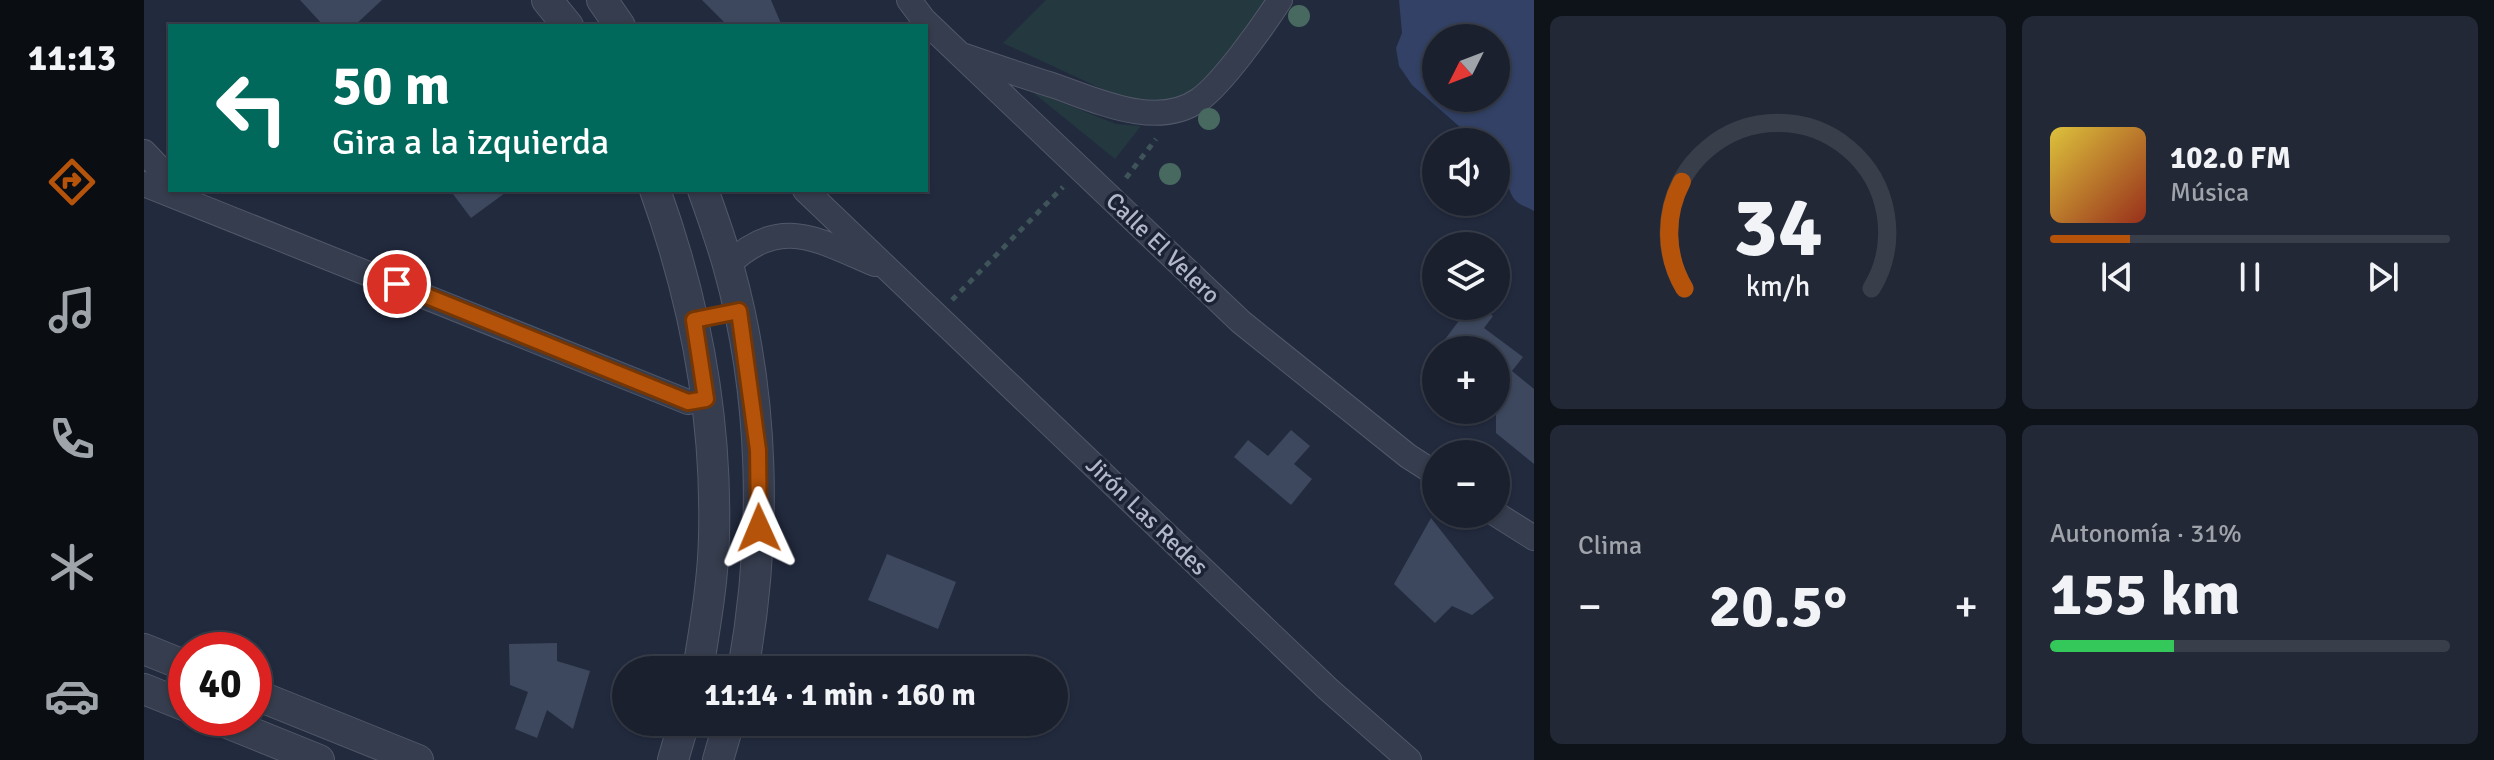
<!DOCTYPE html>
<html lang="es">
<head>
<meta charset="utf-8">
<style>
  :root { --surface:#1a202e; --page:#232836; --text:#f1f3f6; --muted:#9fa3aa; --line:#383e4a; --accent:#b45309 }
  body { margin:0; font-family:Signika,sans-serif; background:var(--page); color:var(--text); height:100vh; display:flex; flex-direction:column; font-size:30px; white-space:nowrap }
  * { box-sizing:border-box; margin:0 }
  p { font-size:26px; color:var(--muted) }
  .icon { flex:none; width:44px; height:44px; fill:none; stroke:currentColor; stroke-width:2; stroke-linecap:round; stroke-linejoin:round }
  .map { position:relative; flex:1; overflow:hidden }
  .panel { display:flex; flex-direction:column; gap:16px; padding:16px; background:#0e1219; width:960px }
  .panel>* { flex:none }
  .banner { position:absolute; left:24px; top:24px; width:760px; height:168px; border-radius:0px; box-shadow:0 2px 6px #0004,0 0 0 2px var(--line); background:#00695c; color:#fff; overflow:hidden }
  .needle { width:52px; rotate:228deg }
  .tools { position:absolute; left:1278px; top:24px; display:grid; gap:16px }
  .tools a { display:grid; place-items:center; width:88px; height:88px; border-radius:50%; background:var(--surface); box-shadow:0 2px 6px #0004,0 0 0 2px var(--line); font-size:40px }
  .speed { position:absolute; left:24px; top:632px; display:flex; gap:16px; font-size:40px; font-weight:700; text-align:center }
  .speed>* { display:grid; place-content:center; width:104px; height:104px; border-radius:50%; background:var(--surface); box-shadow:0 2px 6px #0004,0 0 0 2px var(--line); line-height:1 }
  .speed .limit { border:12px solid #d22; background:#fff; color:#111 }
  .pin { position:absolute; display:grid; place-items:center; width:68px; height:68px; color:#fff; margin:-34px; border:4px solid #fff; border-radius:50%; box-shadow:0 2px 8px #0007 }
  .me { position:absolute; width:88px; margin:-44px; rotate:359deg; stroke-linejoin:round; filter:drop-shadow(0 0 6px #0008) }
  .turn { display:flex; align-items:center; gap:28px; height:168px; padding:0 32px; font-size:36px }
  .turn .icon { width:104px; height:104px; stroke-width:2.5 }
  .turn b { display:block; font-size:56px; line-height:68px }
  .big { font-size:60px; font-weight:800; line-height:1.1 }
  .panel .widget { flex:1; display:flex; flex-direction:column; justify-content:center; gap:12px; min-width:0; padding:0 28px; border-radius:12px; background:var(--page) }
  .panel .dial { align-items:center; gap:0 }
  .dial svg { height:208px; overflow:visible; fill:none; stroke:var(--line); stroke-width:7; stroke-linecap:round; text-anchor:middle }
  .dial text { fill:var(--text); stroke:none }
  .song { display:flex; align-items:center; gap:24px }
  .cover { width:96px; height:96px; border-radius:12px; background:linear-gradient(135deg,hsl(50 70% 55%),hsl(10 70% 35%)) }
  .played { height:8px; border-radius:4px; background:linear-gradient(90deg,var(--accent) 20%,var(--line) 20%) }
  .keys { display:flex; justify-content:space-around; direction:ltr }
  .heat { display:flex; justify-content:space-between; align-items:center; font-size:44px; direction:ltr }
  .charge { height:12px; border-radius:6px; background:linear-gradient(90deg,#34c759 31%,var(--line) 0) }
  .panel .tiles { flex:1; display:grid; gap:16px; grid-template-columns:repeat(2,1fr) }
  .trip { position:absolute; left:468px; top:656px; width:456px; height:80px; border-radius:40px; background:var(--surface); box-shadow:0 2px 6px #0004,0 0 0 2px var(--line); font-weight:800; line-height:80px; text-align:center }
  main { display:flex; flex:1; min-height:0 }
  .menu { display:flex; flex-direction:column; width:144px; justify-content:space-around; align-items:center; background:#0a0d12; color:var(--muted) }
  .menu .icon { width:56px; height:56px }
  .menu .active { color:var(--accent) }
  .menu b { font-size:36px; color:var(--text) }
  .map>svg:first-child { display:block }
  .green { fill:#24383f }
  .water { fill:#324165; fill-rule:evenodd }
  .building { fill:#3d485e }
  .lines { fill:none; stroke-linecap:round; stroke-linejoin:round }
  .minor-casing { stroke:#515869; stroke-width:26 }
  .tertiary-casing { stroke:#515869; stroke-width:32 }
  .path { stroke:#3f5459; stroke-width:5; stroke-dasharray:6 6; stroke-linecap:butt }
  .minor { stroke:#363d4e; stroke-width:24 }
  .tertiary { stroke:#363d4e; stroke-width:30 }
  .tree { fill:#48695f }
  .route-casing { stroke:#753606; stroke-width:20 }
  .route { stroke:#b45309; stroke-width:14 }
  .labels { text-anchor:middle; stroke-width:7; stroke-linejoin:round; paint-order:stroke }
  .street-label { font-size:24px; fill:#b2b8c9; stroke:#1b2233 }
</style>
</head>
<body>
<main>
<nav class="menu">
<b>11:13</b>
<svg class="icon active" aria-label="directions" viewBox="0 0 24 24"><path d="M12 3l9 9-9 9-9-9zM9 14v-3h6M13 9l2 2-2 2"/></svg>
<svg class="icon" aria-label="music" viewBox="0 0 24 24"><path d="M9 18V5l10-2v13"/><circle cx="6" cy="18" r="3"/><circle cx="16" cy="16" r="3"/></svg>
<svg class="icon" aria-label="phone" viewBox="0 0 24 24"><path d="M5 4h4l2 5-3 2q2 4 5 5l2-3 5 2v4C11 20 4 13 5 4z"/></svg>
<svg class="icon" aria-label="climate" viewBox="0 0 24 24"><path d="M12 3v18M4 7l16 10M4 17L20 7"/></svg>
<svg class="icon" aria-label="car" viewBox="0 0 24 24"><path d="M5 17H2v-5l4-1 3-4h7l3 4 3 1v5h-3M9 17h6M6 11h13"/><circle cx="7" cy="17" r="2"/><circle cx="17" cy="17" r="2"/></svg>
</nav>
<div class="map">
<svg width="1390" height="760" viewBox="0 0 1390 760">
  <rect width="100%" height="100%" fill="#222a3e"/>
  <!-- green -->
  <path class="green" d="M902,0H1128L1068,77L1046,92L1019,102L984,101L859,43Z
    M886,90L972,124L997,126L971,159Z"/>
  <!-- water -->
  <path class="water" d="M1255,0H1390V211C1385,208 1376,205 1372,201C1360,188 1365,167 1352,157V142H1333L1268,85L1255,66L1252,48L1258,33ZM1292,38H1352V98H1292Z"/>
  <!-- building -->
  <path class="building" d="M156,0H238L210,26H180Z
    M558,0H627L638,26H584Z
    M306,190H365L327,218Z
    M1326,306H1337L1349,316L1340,328L1379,357L1368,371L1390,389V464L1352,433V350H1293Z
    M1147,430L1166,446L1150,464L1168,479L1147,505L1090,457L1104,440L1124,456Z
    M1287,518L1350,598L1328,615L1308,606L1291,623L1250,584Z
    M743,554L812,582L794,629L724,600Z
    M413,643V661L446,671L429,729L403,710L393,738L371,729L384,692L366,685L365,644Z"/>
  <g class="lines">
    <!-- minor casing -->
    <g class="minor-casing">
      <path id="minor" d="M765,0L780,20L1097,322L1264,456L1292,474
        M821,56C850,66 879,76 908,85C952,100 1012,130 1055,100C1079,83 1119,26 1136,0
        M0,152L26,179
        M0,184L544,402L562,399
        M661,190L1184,689L1265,760
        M584,265C636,214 673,240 731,264
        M1352,514L1390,538"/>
    </g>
    <!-- tertiary casing -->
    <g class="tertiary-casing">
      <path id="tertiary" d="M403,0L424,26
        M458,0L476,26
        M511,190C551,301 573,419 570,537C569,582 561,626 554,670
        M559,190C568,215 577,240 584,265C621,396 623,537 599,670
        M0,649L42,666
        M0,689L42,706
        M110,694L274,760
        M71,718L175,760
        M529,760L540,722
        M574,760L585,722"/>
    </g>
    <!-- path -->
    <path class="path" d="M982,178L1012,139
      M808,300L919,187"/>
    <!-- minor -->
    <use href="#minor" class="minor"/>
    <!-- tertiary -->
    <use href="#tertiary" class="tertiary"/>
  </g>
  <!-- trees -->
  <g class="tree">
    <circle cx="1155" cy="16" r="11"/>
    <circle cx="1065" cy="119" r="11"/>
    <circle cx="1026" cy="174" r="11"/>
  </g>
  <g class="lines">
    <!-- route casing -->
    <g class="route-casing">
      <path id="route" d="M253,284L544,402L562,399L550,320L595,311L614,450L615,528"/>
    </g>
    <!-- route -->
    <use href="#route" class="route"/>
  </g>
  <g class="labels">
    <!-- street labels -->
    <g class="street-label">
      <text transform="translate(1019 248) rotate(44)" y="8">Calle El Velero</text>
      <text transform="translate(1003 516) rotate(44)" y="8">Jirón Las Redes</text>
    </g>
  </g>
</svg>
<div class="tools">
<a><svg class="needle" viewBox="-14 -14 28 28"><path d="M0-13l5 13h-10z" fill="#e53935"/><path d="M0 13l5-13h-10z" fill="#9fa3aa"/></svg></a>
<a><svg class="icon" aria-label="sound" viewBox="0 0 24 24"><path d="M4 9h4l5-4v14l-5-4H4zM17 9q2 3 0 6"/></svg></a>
<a><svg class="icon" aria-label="layers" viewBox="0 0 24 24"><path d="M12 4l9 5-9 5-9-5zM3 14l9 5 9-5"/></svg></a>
<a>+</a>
<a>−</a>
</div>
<div class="speed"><div class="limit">40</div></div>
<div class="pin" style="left:253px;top:284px;background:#d93025"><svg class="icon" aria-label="arrive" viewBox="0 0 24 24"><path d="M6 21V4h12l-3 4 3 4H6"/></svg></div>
<svg class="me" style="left:615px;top:528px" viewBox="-20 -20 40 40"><path d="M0-17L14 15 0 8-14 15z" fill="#b45309" stroke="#fff" stroke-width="4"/></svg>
<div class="trip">11:14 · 1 min · 160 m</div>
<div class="banner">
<div class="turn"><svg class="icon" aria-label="left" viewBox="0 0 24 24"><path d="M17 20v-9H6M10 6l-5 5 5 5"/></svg><div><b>50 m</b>Gira a la izquierda</div></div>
</div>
</div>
<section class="panel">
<div class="tiles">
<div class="widget dial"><svg viewBox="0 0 100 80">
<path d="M14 69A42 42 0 1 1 86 69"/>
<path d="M14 69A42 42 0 0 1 13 28" stroke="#b45309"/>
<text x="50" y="56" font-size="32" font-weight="700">34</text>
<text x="50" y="72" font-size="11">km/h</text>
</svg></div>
<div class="widget">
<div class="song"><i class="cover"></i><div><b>102.0 FM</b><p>Música</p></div></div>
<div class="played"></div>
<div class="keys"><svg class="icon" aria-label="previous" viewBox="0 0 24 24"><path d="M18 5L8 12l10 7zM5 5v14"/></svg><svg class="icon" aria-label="pause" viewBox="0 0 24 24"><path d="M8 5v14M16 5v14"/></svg><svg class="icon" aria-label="next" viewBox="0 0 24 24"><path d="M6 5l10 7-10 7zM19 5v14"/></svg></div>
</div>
<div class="widget"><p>Clima</p>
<div class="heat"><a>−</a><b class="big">20.5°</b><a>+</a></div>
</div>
<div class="widget"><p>Autonomía · 31%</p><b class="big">155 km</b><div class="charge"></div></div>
</div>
</section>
</main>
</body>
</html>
